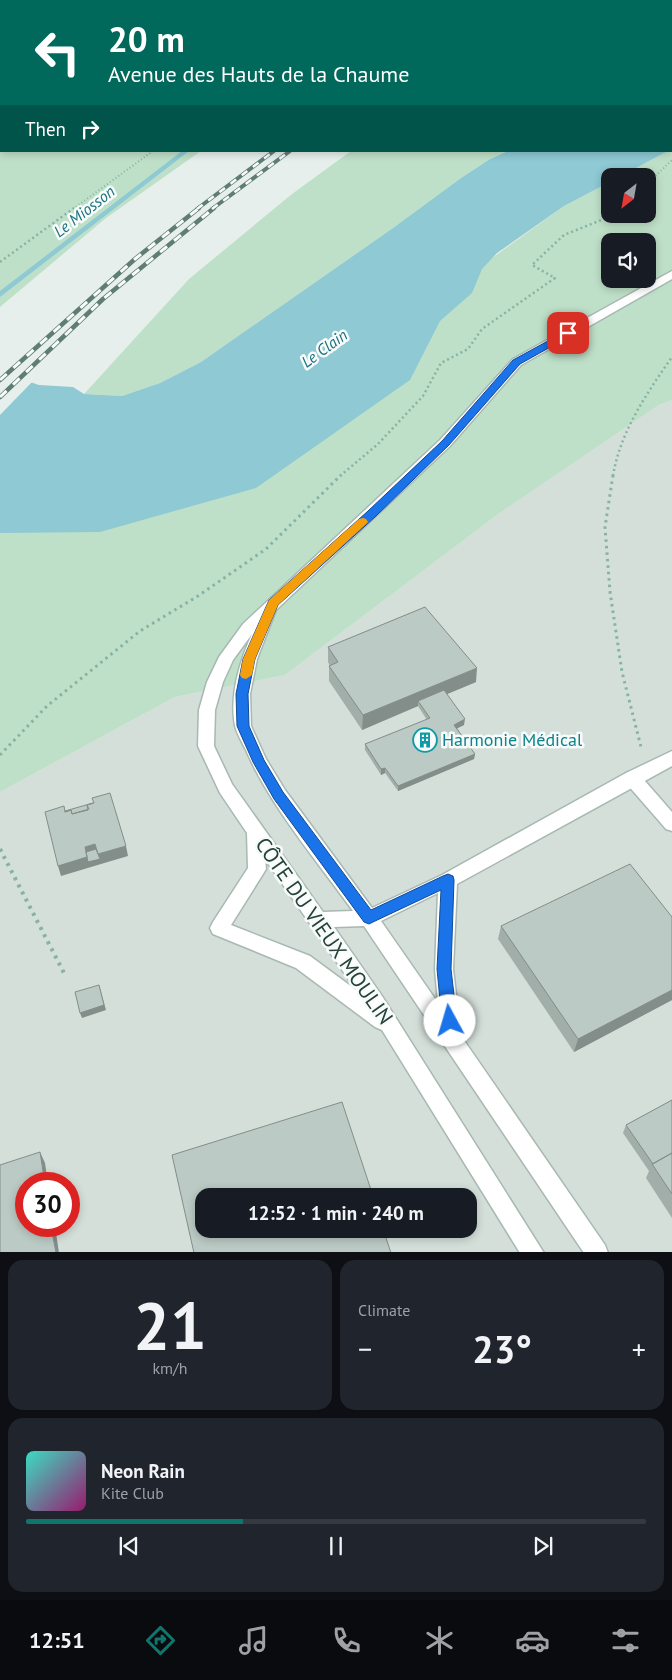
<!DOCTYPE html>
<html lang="en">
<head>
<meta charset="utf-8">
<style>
  :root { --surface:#171b24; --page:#20242c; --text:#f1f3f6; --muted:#9ea1a6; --line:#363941; --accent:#0f766e }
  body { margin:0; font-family:"PT Sans",sans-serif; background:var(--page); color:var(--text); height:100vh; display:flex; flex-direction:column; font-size:19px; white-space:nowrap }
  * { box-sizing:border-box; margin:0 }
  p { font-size:16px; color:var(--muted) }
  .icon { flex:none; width:28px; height:28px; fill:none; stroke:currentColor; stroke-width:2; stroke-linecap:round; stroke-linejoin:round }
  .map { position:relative; height:1252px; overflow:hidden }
  .sheet { display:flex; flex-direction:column; gap:8px; padding:8px; background:#0d0f14; flex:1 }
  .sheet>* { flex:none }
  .top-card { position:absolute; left:0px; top:0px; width:672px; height:152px; box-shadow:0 2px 8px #0003; background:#00695c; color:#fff; overflow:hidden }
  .needle { width:32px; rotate:211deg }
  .controls { position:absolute; left:601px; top:168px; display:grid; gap:10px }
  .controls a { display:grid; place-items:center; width:55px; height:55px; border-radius:10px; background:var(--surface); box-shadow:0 2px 8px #0003; font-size:25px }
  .speed { position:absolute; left:15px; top:1172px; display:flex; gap:10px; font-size:25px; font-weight:700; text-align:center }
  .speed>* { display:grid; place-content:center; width:65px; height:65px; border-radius:50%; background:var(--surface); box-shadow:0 2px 8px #0003; line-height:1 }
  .speed .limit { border:8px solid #d22; background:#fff; color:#111 }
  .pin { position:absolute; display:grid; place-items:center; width:42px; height:42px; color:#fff; margin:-21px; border-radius:10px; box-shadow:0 2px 8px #0006 }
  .me { position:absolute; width:55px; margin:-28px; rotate:354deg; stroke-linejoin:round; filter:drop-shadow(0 0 4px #0008) }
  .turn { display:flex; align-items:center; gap:18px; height:105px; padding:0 25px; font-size:22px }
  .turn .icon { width:65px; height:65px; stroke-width:2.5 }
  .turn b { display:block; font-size:35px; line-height:42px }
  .then { display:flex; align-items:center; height:48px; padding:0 25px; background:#0003; gap:10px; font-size:19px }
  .big { font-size:38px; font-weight:600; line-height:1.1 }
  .sheet .card { flex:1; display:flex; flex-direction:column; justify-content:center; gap:8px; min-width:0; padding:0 18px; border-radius:15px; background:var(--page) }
  .sheet .dial { align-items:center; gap:0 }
  .dial b { font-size:65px; line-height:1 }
  .song { display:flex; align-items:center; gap:15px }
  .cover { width:60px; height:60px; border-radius:8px; background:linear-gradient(135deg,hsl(170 70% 55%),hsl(320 70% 35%)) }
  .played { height:5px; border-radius:2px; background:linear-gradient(90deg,var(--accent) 35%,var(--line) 35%) }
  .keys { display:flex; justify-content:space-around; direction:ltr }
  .heat { display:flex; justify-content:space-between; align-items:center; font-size:28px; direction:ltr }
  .sheet .tiles { flex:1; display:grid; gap:8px; grid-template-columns:1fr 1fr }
  .card:last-child { grid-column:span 2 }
  .trip { position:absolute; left:195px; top:1188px; width:282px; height:50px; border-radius:15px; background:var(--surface); box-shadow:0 2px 8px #0003; font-weight:600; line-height:50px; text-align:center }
  .tab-bar { display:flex; height:80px; justify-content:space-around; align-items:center; background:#090b0e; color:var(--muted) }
  .tab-bar .icon { width:35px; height:35px }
  .tab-bar .current { color:var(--accent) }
  .tab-bar b { font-size:22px; color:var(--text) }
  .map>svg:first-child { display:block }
  .built { fill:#d4dfda; fill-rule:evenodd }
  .green { fill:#bfe0c8; fill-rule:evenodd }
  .water { fill:#8ec9d4 }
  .pier { fill:#e6efeb }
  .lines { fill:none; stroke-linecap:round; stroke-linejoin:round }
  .stream { fill:#8ec9d4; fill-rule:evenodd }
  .service-casing { stroke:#a8b8b2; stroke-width:3 }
  .minor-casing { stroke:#a8b8b2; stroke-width:3 }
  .path-far3 { stroke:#86b3a5; stroke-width:2; stroke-dasharray:1 2.5; stroke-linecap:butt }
  .path-far2 { stroke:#86b3a5; stroke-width:2.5; stroke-dasharray:2 3; stroke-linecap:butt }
  .path-far1 { stroke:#86b3a5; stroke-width:3; stroke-dasharray:2.5 4; stroke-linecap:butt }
  .path { stroke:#86b3a5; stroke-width:4; stroke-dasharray:3 5; stroke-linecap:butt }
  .service { fill:#fff; fill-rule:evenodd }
  .minor { fill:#fff; fill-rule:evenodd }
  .rail-far1-casing { stroke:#5f7d75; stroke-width:4 }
  .rail-casing { stroke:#5f7d75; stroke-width:4.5 }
  .rail-far1 { stroke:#f7fbf9; stroke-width:2.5; stroke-dasharray:7; stroke-linecap:butt }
  .rail { stroke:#f7fbf9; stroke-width:3; stroke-dasharray:9; stroke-linecap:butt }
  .wall { fill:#a1aea9 }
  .shaded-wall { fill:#838d89 }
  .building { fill:#bbcac4; stroke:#838d89 }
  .route { fill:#1a73e8; stroke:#114b97 }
  .slow { fill:#f59e0b }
  .labels { text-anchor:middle; stroke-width:5; stroke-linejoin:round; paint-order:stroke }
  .far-water-label { font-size:16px; font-style:italic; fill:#1c6f80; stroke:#f7fbf9 }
  .culture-label { font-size:18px; fill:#0d838f; stroke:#f7fbf9; text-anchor:start }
  .near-street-label { font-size:21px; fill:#24423a; stroke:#f7fbf9 }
</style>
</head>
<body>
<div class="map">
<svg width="672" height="1253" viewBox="0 0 672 1253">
  <rect width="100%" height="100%" fill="#e6efeb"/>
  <!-- built -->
  <path class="built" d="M672,400V1252L0,1253V792L175,697L285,675L497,515L659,405ZM26,1184H69V1226H26ZM204,1196H469V1229H204Z"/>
  <!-- green -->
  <path class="green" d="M0,0H443L1,1V151H201L106,218L0,307Z
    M672,149V400L659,405L497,515L285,675L175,697L0,792V500L242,439L564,206L610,182V214H648V176H621ZM610,241H648V279H610Z
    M351,151H508L490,159L461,178L393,228L201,362L160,383L122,396L84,394L189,279L292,194Z"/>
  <!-- water -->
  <path class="water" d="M508,151H668L621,176H610V182L564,206L497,253L482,269L472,293L440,321L410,380L256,488L100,532L0,533V372L39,385L73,387L84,394L122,396L160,383L201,362L393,228L461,178L490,159Z"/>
  <!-- pier -->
  <path class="pier" d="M0,370L33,381L0,415Z"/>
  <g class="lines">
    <!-- stream -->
    <path class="stream" d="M182,151H189L0,297V291Z"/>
    <!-- service casing -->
    <g class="service-casing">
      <path id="service" d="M632,771L638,773L672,812V831L666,829L626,783L624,778L626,773Z"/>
    </g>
    <!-- minor casing -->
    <g class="minor-casing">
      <path id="minor" d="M672,271V279L521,365L450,446L276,610L257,659L250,694L251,726L266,759L285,790L372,908L442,875L626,773L672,751V766L457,884L453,969L461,1036L605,1245L608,1253H584L364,926L334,927L382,996L544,1253H520L382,1030L375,1027L296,968L213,934L210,928L213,922L248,868L247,833L220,793L198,746L199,710L207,682L219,657L243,624L440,440L513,359ZM252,634C240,661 229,695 235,726C237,734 242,742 246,750C270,806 317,861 353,911L323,912L232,784L214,746L215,710L223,682L233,660ZM265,859L356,990L310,956L231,925L263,874L266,869ZM438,893L435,969L438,1003L381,921Z"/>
    </g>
    <!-- path-far3 -->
    <path class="path-far3" d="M390,1L392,0
      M648,183L672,160
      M73,209L153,151"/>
    <!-- path-far2 -->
    <path class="path-far2" d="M0,262L74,208
      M340,476L378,444L423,396L441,363L468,349L482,329L555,278L532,265L564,235L616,214
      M613,476C620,432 647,393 672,357"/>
    <!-- path-far1 -->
    <path class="path-far1" d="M613,475L605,527L610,592L622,672L641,747
      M0,755L47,706L140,631L198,596L266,549L341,475"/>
    <!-- path -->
    <path class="path" d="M0,849L65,975"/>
    <!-- service -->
    <use href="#service" class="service"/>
    <!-- minor -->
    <use href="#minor" class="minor"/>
    <!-- rail-far1 casing -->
    <g class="rail-far1-casing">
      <path id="rail-far1" d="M509,1L511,0
        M524,1L526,0
        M197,209L274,151
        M212,209L290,151"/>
    </g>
    <!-- rail casing -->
    <g class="rail-casing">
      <path id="rail" d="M0,380L135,259L199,208
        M0,397L103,299L214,208"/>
    </g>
    <!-- rail-far1 -->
    <use href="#rail-far1" class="rail-far1"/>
    <!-- rail -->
    <use href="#rail" class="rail"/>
  </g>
  <!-- wall -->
  <path class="wall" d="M328,647L476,682L447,694L464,725L457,728L475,754L474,759L398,791L385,773L381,775L365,750V744L427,720L418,706L362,730L329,681V666H330L328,662Z
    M672,917V1000L574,1052L498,939L501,926Z
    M672,1100V1218L646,1178L649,1171L623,1133L626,1125Z"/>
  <!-- shaded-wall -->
  <path class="shaded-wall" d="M477,668L476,682L421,705L418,701V706L362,730L363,715Z
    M465,719L464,725L454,730V725Z
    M475,754L474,759L398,791V786Z
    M385,768V773L381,775V769Z
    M95,844L101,864L61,876L58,866L85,847Z
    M126,846L128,856L101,864L98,854Z
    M99,985L106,1010L82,1018L80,1013Z
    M672,990V1000L574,1052L578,1039Z
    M40,1152L45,1163L48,1184H45Z
    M51,1226H55L59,1253H56Z"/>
  <!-- building -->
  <path class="building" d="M425,607L477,668L363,715L329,666L338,662L328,647Z
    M444,690L465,719L454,725L475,754L398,786L385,768L381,769L365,744L430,718L418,701Z
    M110,793L126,846L98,854L95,844L85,847L87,857L58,866L45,812L64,806L65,812L71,810L72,814L89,809L87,805L94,803L92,798Z
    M93,803L87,805L88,810L72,814L71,810L65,812V811Z
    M96,849L100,859L88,862L86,852Z
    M630,864L672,917V990L578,1039L501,926Z
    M99,985L104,1005L80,1013L75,992Z
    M672,1100V1153L653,1164L626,1125Z
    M342,1102L373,1196H204V1229H383L391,1253H194L172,1155Z
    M40,1152L45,1184H26V1226H51L56,1253H0V1165Z
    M672,1153V1194L652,1164Z"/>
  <!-- route -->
  <path class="route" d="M568,330L573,333L572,335L520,364L449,445L376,516L278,605L255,659L248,694L249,726L264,760L283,792L371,910L443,876L448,874L453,876L454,880L451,969L457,1021L455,1026L450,1028L444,1026L442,1021L437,969L441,890L373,922L369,924L364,922L274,799L253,762L237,726L236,694L243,659L269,600L368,511L442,441L513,360Z"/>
  <!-- slow -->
  <path class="slow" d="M363,518L366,519L368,522L366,524L278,605L255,659L252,675L246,679L242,678L240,675L243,659L269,600L359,519Z"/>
  <!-- icons -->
  <defs>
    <g id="building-ring" transform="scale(1.25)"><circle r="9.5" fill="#f7fbf9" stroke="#0f9aa8" stroke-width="1.5"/><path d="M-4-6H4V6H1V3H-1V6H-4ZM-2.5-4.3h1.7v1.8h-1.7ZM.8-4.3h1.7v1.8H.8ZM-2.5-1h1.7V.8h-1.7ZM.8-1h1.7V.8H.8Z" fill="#0f9aa8"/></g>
  </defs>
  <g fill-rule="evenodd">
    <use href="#building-ring" x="425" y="740"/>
  </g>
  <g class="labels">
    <!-- far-water labels -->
    <g class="far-water-label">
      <text transform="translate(84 211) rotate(-38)" y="6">Le Miosson</text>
      <text transform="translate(324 348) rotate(-36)" y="6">Le Clain</text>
    </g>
    <!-- culture labels -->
    <g class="culture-label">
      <text x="442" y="746">Harmonie Médical</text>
    </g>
    <!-- near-street labels -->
    <g class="near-street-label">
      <text transform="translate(324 931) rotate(55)" y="7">CÔTE DU VIEUX MOULIN</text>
    </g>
  </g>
</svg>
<div class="controls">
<a><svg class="needle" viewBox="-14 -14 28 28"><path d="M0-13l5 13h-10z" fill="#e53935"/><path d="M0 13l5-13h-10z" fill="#9ea1a6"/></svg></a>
<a><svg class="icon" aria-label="sound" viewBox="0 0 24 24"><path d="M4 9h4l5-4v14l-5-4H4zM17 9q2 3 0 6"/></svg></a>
</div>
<div class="speed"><div class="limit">30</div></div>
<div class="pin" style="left:568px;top:333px;background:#d93025"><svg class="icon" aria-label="arrive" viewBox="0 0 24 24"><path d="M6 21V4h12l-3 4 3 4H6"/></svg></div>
<svg class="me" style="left:450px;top:1021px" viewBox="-20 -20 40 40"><circle r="19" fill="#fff"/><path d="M0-13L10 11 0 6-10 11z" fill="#1a73e8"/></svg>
<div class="trip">12:52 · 1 min · 240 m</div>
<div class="top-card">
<div class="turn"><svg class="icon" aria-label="left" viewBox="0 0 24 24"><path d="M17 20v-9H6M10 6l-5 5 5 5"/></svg><div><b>20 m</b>Avenue des Hauts de la Chaume</div></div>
<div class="then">Then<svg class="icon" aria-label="right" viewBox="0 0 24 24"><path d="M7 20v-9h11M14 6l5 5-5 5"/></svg></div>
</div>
</div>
<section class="sheet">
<div class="tiles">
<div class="card dial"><b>21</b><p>km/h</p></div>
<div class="card"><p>Climate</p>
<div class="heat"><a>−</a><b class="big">23°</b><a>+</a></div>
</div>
<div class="card">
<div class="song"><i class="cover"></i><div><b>Neon Rain</b><p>Kite Club</p></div></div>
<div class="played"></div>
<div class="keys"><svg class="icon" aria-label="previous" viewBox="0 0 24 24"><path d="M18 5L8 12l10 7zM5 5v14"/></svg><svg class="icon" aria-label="pause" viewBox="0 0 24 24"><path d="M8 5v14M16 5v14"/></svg><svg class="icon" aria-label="next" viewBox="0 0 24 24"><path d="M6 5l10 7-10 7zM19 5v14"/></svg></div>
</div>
</div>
</section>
<nav class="tab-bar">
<b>12:51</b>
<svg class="icon current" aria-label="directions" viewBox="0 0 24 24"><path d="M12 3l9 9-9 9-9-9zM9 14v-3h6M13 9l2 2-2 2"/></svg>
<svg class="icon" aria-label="music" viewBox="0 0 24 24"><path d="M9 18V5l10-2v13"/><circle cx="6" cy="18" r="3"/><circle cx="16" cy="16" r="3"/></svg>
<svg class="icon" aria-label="phone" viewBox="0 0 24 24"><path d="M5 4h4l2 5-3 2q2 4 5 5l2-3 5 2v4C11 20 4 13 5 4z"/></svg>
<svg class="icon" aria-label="climate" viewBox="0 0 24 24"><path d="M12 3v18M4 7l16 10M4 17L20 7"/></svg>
<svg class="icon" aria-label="car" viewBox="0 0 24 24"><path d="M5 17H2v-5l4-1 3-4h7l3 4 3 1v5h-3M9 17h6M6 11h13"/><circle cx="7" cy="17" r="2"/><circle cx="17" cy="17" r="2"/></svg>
<svg class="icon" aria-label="filters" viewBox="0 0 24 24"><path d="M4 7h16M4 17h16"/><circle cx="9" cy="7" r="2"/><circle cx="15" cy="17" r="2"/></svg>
</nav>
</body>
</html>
